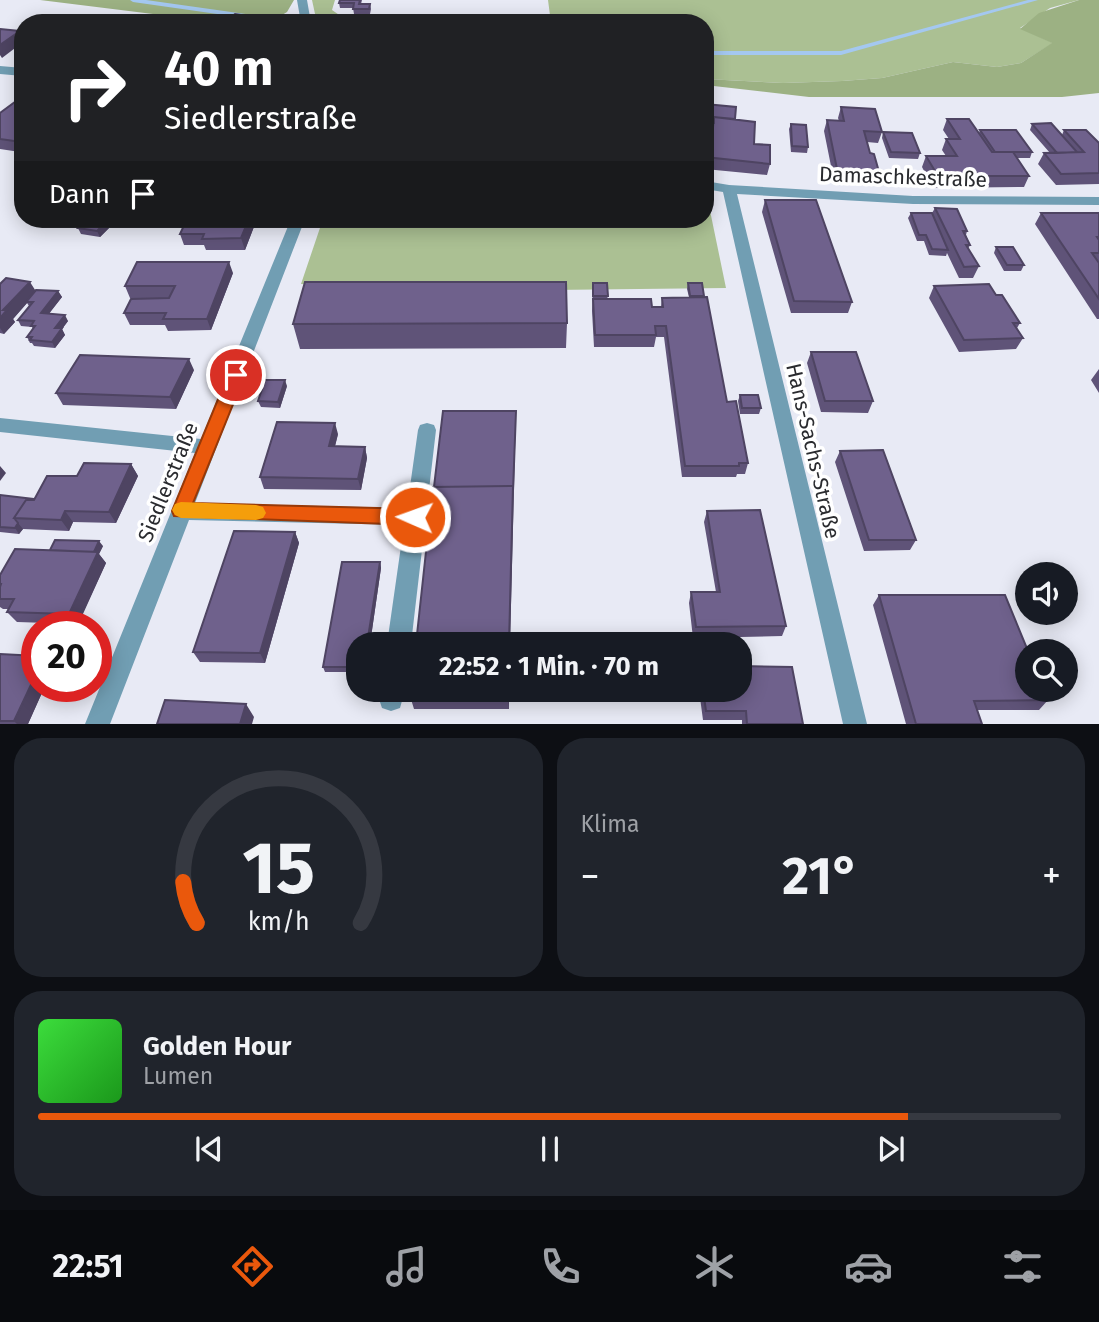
<!DOCTYPE html>
<html lang="de">
<head>
<meta charset="utf-8">
<style>
  :root { --surface:#171b24; --page:#20242c; --text:#f1f3f6; --muted:#9ea1a6; --line:#363941; --accent:#ea580c }
  body { margin:0; font-family:"Fira Sans",sans-serif; background:var(--page); color:var(--text); height:100vh; display:flex; flex-direction:column; font-size:26px; white-space:nowrap }
  * { box-sizing:border-box; margin:0 }
  p { font-size:23px; color:var(--muted) }
  .icon { flex:none; width:38px; height:38px; fill:none; stroke:currentColor; stroke-width:2; stroke-linecap:round; stroke-linejoin:round }
  .map { position:relative; height:724px; overflow:hidden }
  .side { display:flex; flex-direction:column; gap:14px; padding:14px; background:#0d0f14; flex:1 }
  .side>* { flex:none }
  .hud { position:absolute; left:14px; top:14px; width:700px; height:214px; border-radius:28px; box-shadow:0 4px 18px #0003; background:#202124; color:#fff; overflow:hidden }
  .tools { position:absolute; left:1015px; top:562px; display:grid; gap:14px }
  .tools a { display:grid; place-items:center; width:63px; height:63px; border-radius:50%; background:var(--surface); box-shadow:0 4px 18px #0003; font-size:35px }
  .speed { position:absolute; left:21px; top:611px; display:flex; gap:14px; font-size:35px; font-weight:700; text-align:center }
  .speed>* { display:grid; place-content:center; width:91px; height:91px; border-radius:50%; background:var(--surface); box-shadow:0 4px 18px #0003; line-height:1 }
  .speed .limit { border:10px solid #d22; background:#fff; color:#111 }
  .pin { position:absolute; display:grid; place-items:center; width:60px; height:60px; color:#fff; margin:-30px; border:4px solid #fff; border-radius:50%; box-shadow:0 2px 7px #0007 }
  .me { position:absolute; width:77px; margin:-38px; rotate:272deg; stroke-linejoin:round; filter:drop-shadow(0 0 5px #0008) }
  .turn { display:flex; align-items:center; gap:24px; height:147px; padding:0 35px; font-size:32px }
  .turn .icon { width:91px; height:91px; stroke-width:2.5 }
  .turn b { display:block; font-size:49px; line-height:60px }
  .then { display:flex; align-items:center; height:66px; padding:0 35px; background:#0003; gap:14px; font-size:26px }
  .big { font-size:52px; font-weight:700; line-height:1.1 }
  .side .tile { flex:1; display:flex; flex-direction:column; justify-content:center; gap:10px; min-width:0; padding:0 24px; border-radius:28px; background:var(--page) }
  .side .dial { align-items:center; gap:0 }
  .dial svg { height:182px; overflow:visible; fill:none; stroke:var(--line); stroke-width:7; stroke-linecap:round; text-anchor:middle }
  .dial text { fill:var(--text); stroke:none }
  .song { display:flex; align-items:center; gap:21px }
  .cover { width:84px; height:84px; border-radius:10px; background:linear-gradient(135deg,hsl(120 70% 55%),hsl(120 70% 35%)) }
  .played { height:7px; border-radius:4px; background:linear-gradient(90deg,var(--accent) 85%,var(--line) 85%) }
  .keys { display:flex; justify-content:space-around; direction:ltr }
  .heat { display:flex; justify-content:space-between; align-items:center; font-size:38px; direction:ltr }
  .side .tiles { flex:1; display:grid; gap:14px; grid-template-columns:1fr 1fr }
  .tile:last-child { grid-column:span 2 }
  .trip { position:absolute; left:346px; top:632px; width:406px; height:70px; border-radius:28px; background:var(--surface); box-shadow:0 4px 18px #0003; font-weight:700; line-height:70px; text-align:center }
  .tab-bar { display:flex; height:112px; justify-content:space-around; align-items:center; background:#090b0e; color:var(--muted) }
  .tab-bar .icon { width:49px; height:49px }
  .tab-bar .selected { color:var(--accent) }
  .tab-bar b { font-size:32px; color:var(--text) }
  .map>svg:first-child { display:block }
  .green { fill:#abc093 }
  .forest { fill:#9cb183 }
  .lines { fill:none; stroke-linecap:round; stroke-linejoin:round }
  .stream { fill:#a4c8f0; fill-rule:evenodd }
  .minor { fill:#719eb3; fill-rule:evenodd }
  .wall { fill:#5f5378 }
  .shaded-wall { fill:#4e4462 }
  .building { fill:#6f618c; stroke:#4e4462; stroke-width:2 }
  .route { fill:#ea580c; stroke:#983908; stroke-width:2 }
  .slow { fill:#f59e0b }
  .labels { text-anchor:middle; stroke-width:7; stroke-linejoin:round; paint-order:stroke }
  .street-label { font-size:21px; fill:#2a2b2f; stroke:#fff }
</style>
</head>
<body>
<div class="map">
<svg width="1099" height="724" viewBox="0 0 1099 724">
  <rect width="100%" height="100%" fill="#e8eaf5"/>
  <!-- green -->
  <path class="green" d="M312,0H335L332,10L351,23H317Z
    M548,0H1079L1050,8L1020,28L1053,43L1021,63L997,67L953,62L882,78L842,81L783,83L705,79V23H551Z
    M705,201H708L726,288L461,291L301,284L323,219H705Z"/>
  <!-- forest -->
  <path class="forest" d="M40,0H294L287,12L269,23H189L153,14Z
    M1079,0H1099V93L1062,97H809L705,85V79L783,83L842,81L882,78L953,62L997,67L1021,63L1052,43L1020,29L1039,13Z"/>
  <g class="lines">
    <!-- stream -->
    <path class="stream" d="M130,0H146L266,17L269,19L266,21L133,2Z
      M1028,0H1038L841,55H705V51H841Z"/>
    <!-- minor -->
    <path class="minor" d="M297,0H307L311,23H301Z
      M0,66L23,68V76L0,74Z
      M705,181L729,185L913,196L1099,197V205L913,204L737,194L867,724H843L723,192L705,189Z
      M291,219H305L195,503L407,508L418,430L420,425L427,423L434,425L436,430L411,644H387L404,525L189,520L110,724H85L195,453L0,432V418L201,439Z
      M381,690H405L400,708L391,711L382,708L379,699Z"/>
  </g>
  <!-- wall -->
  <path class="wall" d="M340,0H362L361,4H370L371,9L370,14H354L353,8H340L339,3Z
    M23,96V150L20,152L0,149V113Z
    M705,104L735,119L770,164L767,175L705,169V138H711L713,128H705Z
    M841,107L882,132L878,143L867,142L870,153L879,172L876,183L834,181L824,131L827,120L839,121L838,118Z
    M947,119L979,133L980,130L1032,152L1030,158H1017L1029,176L1024,187L933,188L922,167L926,156H946L942,150L946,139H949L943,130Z
    M791,124L808,147L807,153L791,152L789,129Z
    M1032,124L1062,135L1064,130L1099,143V184L1056,185L1038,164L1044,153H1050L1030,130Z
    M883,132L920,153L918,159L889,158L882,138Z
    M765,200L852,302L848,313H791L762,212Z
    M935,208L967,231L966,235L970,245L968,249L979,266L973,278H959L947,253L946,256L929,255L924,241H917L908,218L911,213H932Z
    M1041,213H1099V319H1097L1035,224Z
    M74,219H95L107,221L110,227L100,237L81,234L78,228L85,221Z
    M176,219H257L245,250H206L204,245H184L180,234L185,223H177Z
    M996,247L1024,265L1021,271H1004L994,253Z
    M233,273L211,330L168,331L165,325H130L124,313L170,298H130L125,286Z
    M593,283L608,296L607,299L652,307H661L662,298L689,297L687,289L688,283L704,296L727,402L748,463L745,474H737L736,477H682L664,337H656L654,347H594L592,311Z
    M0,284L35,291H58L62,297L49,313L68,321L62,329L65,335L55,348L34,346L32,343H30L27,337L33,329L32,327L21,326L18,320L29,306L27,303L13,319L15,322L4,334L0,333Z
    M934,286L996,295L1020,323L1017,328L1023,338L1016,349L959,352L929,298Z
    M567,323L566,348L300,349L293,324Z
    M811,352L873,401L868,413L821,412L807,363Z
    M1099,369V393L1091,380Z
    M194,370L176,409L63,405L56,393Z
    M287,386L280,408L261,407L258,401Z
    M740,395L761,408L759,414H740L738,401Z
    M338,434L335,446L365,447L367,458L361,490L264,489L260,477Z
    M840,451L916,540L910,550L864,551L835,462Z
    M131,464L138,476L116,523L73,522L69,531L23,529L19,534L0,532V495L34,500L77,476Z
    M707,511L786,626L782,636L693,638L689,603L691,592H716L704,522Z
    M295,532L299,543L265,663L200,662L193,652Z
    M103,546L99,554L106,563L80,619H86L91,624L90,626H46L48,623L17,622L7,612L8,609H3L0,607V575L50,550Z
    M380,562L381,568L370,644H359V672H325L323,667Z
    M879,595L1048,700L1039,710H977L982,724H906L873,605Z
    M0,654L37,686H45L28,724H0Z
    M411,690H509V709H414L410,696Z
    M699,690H740L803,724H742V720H703Z"/>
  <!-- shaded-wall -->
  <path class="shaded-wall" d="M20,31L23,36V42L2,58L0,55V45Z
    M23,134V150L20,152L14,141Z
    M249,219H257L245,250L241,238Z
    M107,221L110,227L100,237L97,231Z
    M229,262L233,273L211,330L207,319Z
    M30,282L37,293L26,302L27,303L13,319L15,322L4,334L0,328V318L3,310Z
    M58,291L62,297L45,319L41,313Z
    M65,315L68,321L62,329L65,335L55,348L52,342L55,328Z
    M189,359L194,370L176,409L170,397Z
    M285,380L287,386L280,408L278,402Z
    M516,411L510,644H509L513,486Z
    M335,423L338,434L332,458L329,446Z
    M365,447L367,458L361,490L358,479Z
    M131,464L138,476L116,523L109,512Z
    M0,466L6,473L0,481Z
    M65,511L73,522L69,531L61,520Z
    M18,523L23,529L19,534L15,528Z
    M295,532L299,543L265,663L260,653Z
    M99,541L103,546L99,554L106,563L78,625L69,614Z
    M380,562L381,568L370,644H367Z
    M86,619L91,624L90,626H83Z
    M37,672V686H45L28,724H17L14,721Z
    M508,690H509V709L508,696Z
    M246,704L254,717L252,724H240Z"/>
  <!-- building -->
  <path class="building" d="M340,0H360L359,4H370L369,9H353L354,3H339Z
    M235,14L259,18L253,23H224Z
    M54,19L74,22L72,23H48Z
    M0,29L20,31L0,45Z
    M23,96V134L14,141L0,139V113Z
    M705,104L736,107L735,119L714,117V123L705,122Z
    M841,107L875,109L882,132L864,131L870,153L874,154L879,172L837,169L827,120L844,121Z
    M714,117L755,122L754,144L770,145V164L705,157V138H712Z
    M947,119H969L992,152H1013L1029,176H938L926,156H957L946,139H960Z
    M1051,123L1077,152L1057,153L1032,124Z
    M791,124L806,125L808,147L792,146Z
    M980,130H1016L1032,152H995Z
    M1064,130H1086L1099,143V173L1061,174L1044,153L1084,152Z
    M883,132L912,133L920,153L891,152Z
    M765,200H816L852,302L794,301Z
    M935,208L957,209L967,231H963L970,245H966L979,266L964,267Z
    M911,213H932L948,250L932,249L926,235H919Z
    M1041,213H1099V237H1097L1099,240V253H1092L1099,263V299Z
    M87,219H92L107,221L97,231L78,228Z
    M187,219H249L241,238L202,239L204,234H180Z
    M996,247H1013L1024,265H1007Z
    M137,262H229L207,319H163L166,313H124L131,299L169,298L175,286H125Z
    M6,278L30,282L3,310H7L0,318V284Z
    M305,282H566L567,323L293,324Z
    M593,283H607L608,296H593Z
    M688,283H702L704,296H690Z
    M989,284L996,295H1002L1020,323H1013L1023,338L964,340L934,286Z
    M36,290L58,291L41,313L65,315L55,328H62L52,342L30,340L32,337H27L35,326H31L34,321L18,320L33,302H26Z
    M707,297L727,402L736,401L748,463H739V466H685L666,326H655L656,335H595L593,299H651L652,307H663L662,298Z
    M811,352H856L873,401H825Z
    M80,355L189,359L170,397L56,393Z
    M265,380H285L278,402L258,401Z
    M740,395H758L761,408H742Z
    M443,411H516L513,491V486L434,487Z
    M277,422L335,423L329,446L365,447L358,479L260,477Z
    M883,450L916,540H869L840,451Z
    M84,463L131,464L109,512L65,511L61,520L14,518L26,500H34L47,476H77Z
    M513,486L509,644H416L433,487Z
    M0,495L34,499L33,500H26L14,518L18,523L15,528L0,527Z
    M760,510L786,626L696,627L691,592H720L707,511Z
    M234,531L295,532L260,653L193,652Z
    M55,540L99,541L94,552L50,550Z
    M15,549L98,552L69,614L7,612L14,599H0V587L1,584H0V575Z
    M342,562H380L367,644H359V667H323Z
    M879,595H1005L1028,651L1027,690H1044L1048,700L974,701L982,724H916Z
    M51,618L86,619L83,626H46Z
    M0,654L37,656V672L14,721H0Z
    M740,666L792,667L803,724H747L746,711H706L703,690H740Z
    M411,690H508V696H410Z
    M165,700L246,704L240,724H157Z"/>
  <!-- route -->
  <path class="route" d="M236,369L245,375L193,503L415,509L422,511L425,517L422,522L415,525L174,516L172,511L228,375Z"/>
  <!-- slow -->
  <path class="slow" d="M181,502L256,505L263,507L266,513L263,518L256,520L181,518L175,515L172,510L175,504Z"/>
  <g class="labels">
    <!-- street labels -->
    <g class="street-label">
      <text transform="translate(903 177) rotate(2)" y="7">Damaschkestraße</text>
      <text transform="translate(813 451) rotate(77)" y="7">Hans-Sachs-Straße</text>
      <text transform="translate(168 482) rotate(-68)" y="7">Siedlerstraße</text>
    </g>
  </g>
</svg>
<div class="tools">
<a><svg class="icon" aria-label="sound" viewBox="0 0 24 24"><path d="M4 9h4l5-4v14l-5-4H4zM17 9q2 3 0 6"/></svg></a>
<a><svg class="icon" aria-label="search" viewBox="0 0 24 24"><circle cx="10" cy="10" r="6"/><path d="M15 15l6 6"/></svg></a>
</div>
<div class="speed"><div class="limit">20</div></div>
<div class="pin" style="left:236px;top:375px;background:#d93025"><svg class="icon" aria-label="arrive" viewBox="0 0 24 24"><path d="M6 21V4h12l-3 4 3 4H6"/></svg></div>
<svg class="me" style="left:415px;top:517px" viewBox="-20 -20 40 40"><circle r="17" fill="#ea580c" stroke="#fff" stroke-width="3"/><path d="M0-11L8 9 0 5-8 9z" fill="#fff"/></svg>
<div class="trip">22:52 · 1 Min. · 70 m</div>
<div class="hud">
<div class="turn"><svg class="icon" aria-label="right" viewBox="0 0 24 24"><path d="M7 20v-9h11M14 6l5 5-5 5"/></svg><div><b>40 m</b>Siedlerstraße</div></div>
<div class="then">Dann<svg class="icon" aria-label="arrive" viewBox="0 0 24 24"><path d="M6 21V4h12l-3 4 3 4H6"/></svg></div>
</div>
</div>
<section class="side">
<div class="tiles">
<div class="tile dial"><svg viewBox="0 0 100 80">
<path d="M14 69A42 42 0 1 1 86 69"/>
<path d="M14 69A42 42 0 0 1 8 51" stroke="#ea580c"/>
<text x="50" y="56" font-size="32" font-weight="700">15</text>
<text x="50" y="72" font-size="11">km/h</text>
</svg></div>
<div class="tile"><p>Klima</p>
<div class="heat"><a>−</a><b class="big">21°</b><a>+</a></div>
</div>
<div class="tile">
<div class="song"><i class="cover"></i><div><b>Golden Hour</b><p>Lumen</p></div></div>
<div class="played"></div>
<div class="keys"><svg class="icon" aria-label="previous" viewBox="0 0 24 24"><path d="M18 5L8 12l10 7zM5 5v14"/></svg><svg class="icon" aria-label="pause" viewBox="0 0 24 24"><path d="M8 5v14M16 5v14"/></svg><svg class="icon" aria-label="next" viewBox="0 0 24 24"><path d="M6 5l10 7-10 7zM19 5v14"/></svg></div>
</div>
</div>
</section>
<nav class="tab-bar">
<b>22:51</b>
<svg class="icon selected" aria-label="directions" viewBox="0 0 24 24"><path d="M12 3l9 9-9 9-9-9zM9 14v-3h6M13 9l2 2-2 2"/></svg>
<svg class="icon" aria-label="music" viewBox="0 0 24 24"><path d="M9 18V5l10-2v13"/><circle cx="6" cy="18" r="3"/><circle cx="16" cy="16" r="3"/></svg>
<svg class="icon" aria-label="phone" viewBox="0 0 24 24"><path d="M5 4h4l2 5-3 2q2 4 5 5l2-3 5 2v4C11 20 4 13 5 4z"/></svg>
<svg class="icon" aria-label="climate" viewBox="0 0 24 24"><path d="M12 3v18M4 7l16 10M4 17L20 7"/></svg>
<svg class="icon" aria-label="car" viewBox="0 0 24 24"><path d="M5 17H2v-5l4-1 3-4h7l3 4 3 1v5h-3M9 17h6M6 11h13"/><circle cx="7" cy="17" r="2"/><circle cx="17" cy="17" r="2"/></svg>
<svg class="icon" aria-label="filters" viewBox="0 0 24 24"><path d="M4 7h16M4 17h16"/><circle cx="9" cy="7" r="2"/><circle cx="15" cy="17" r="2"/></svg>
</nav>
</body>
</html>
